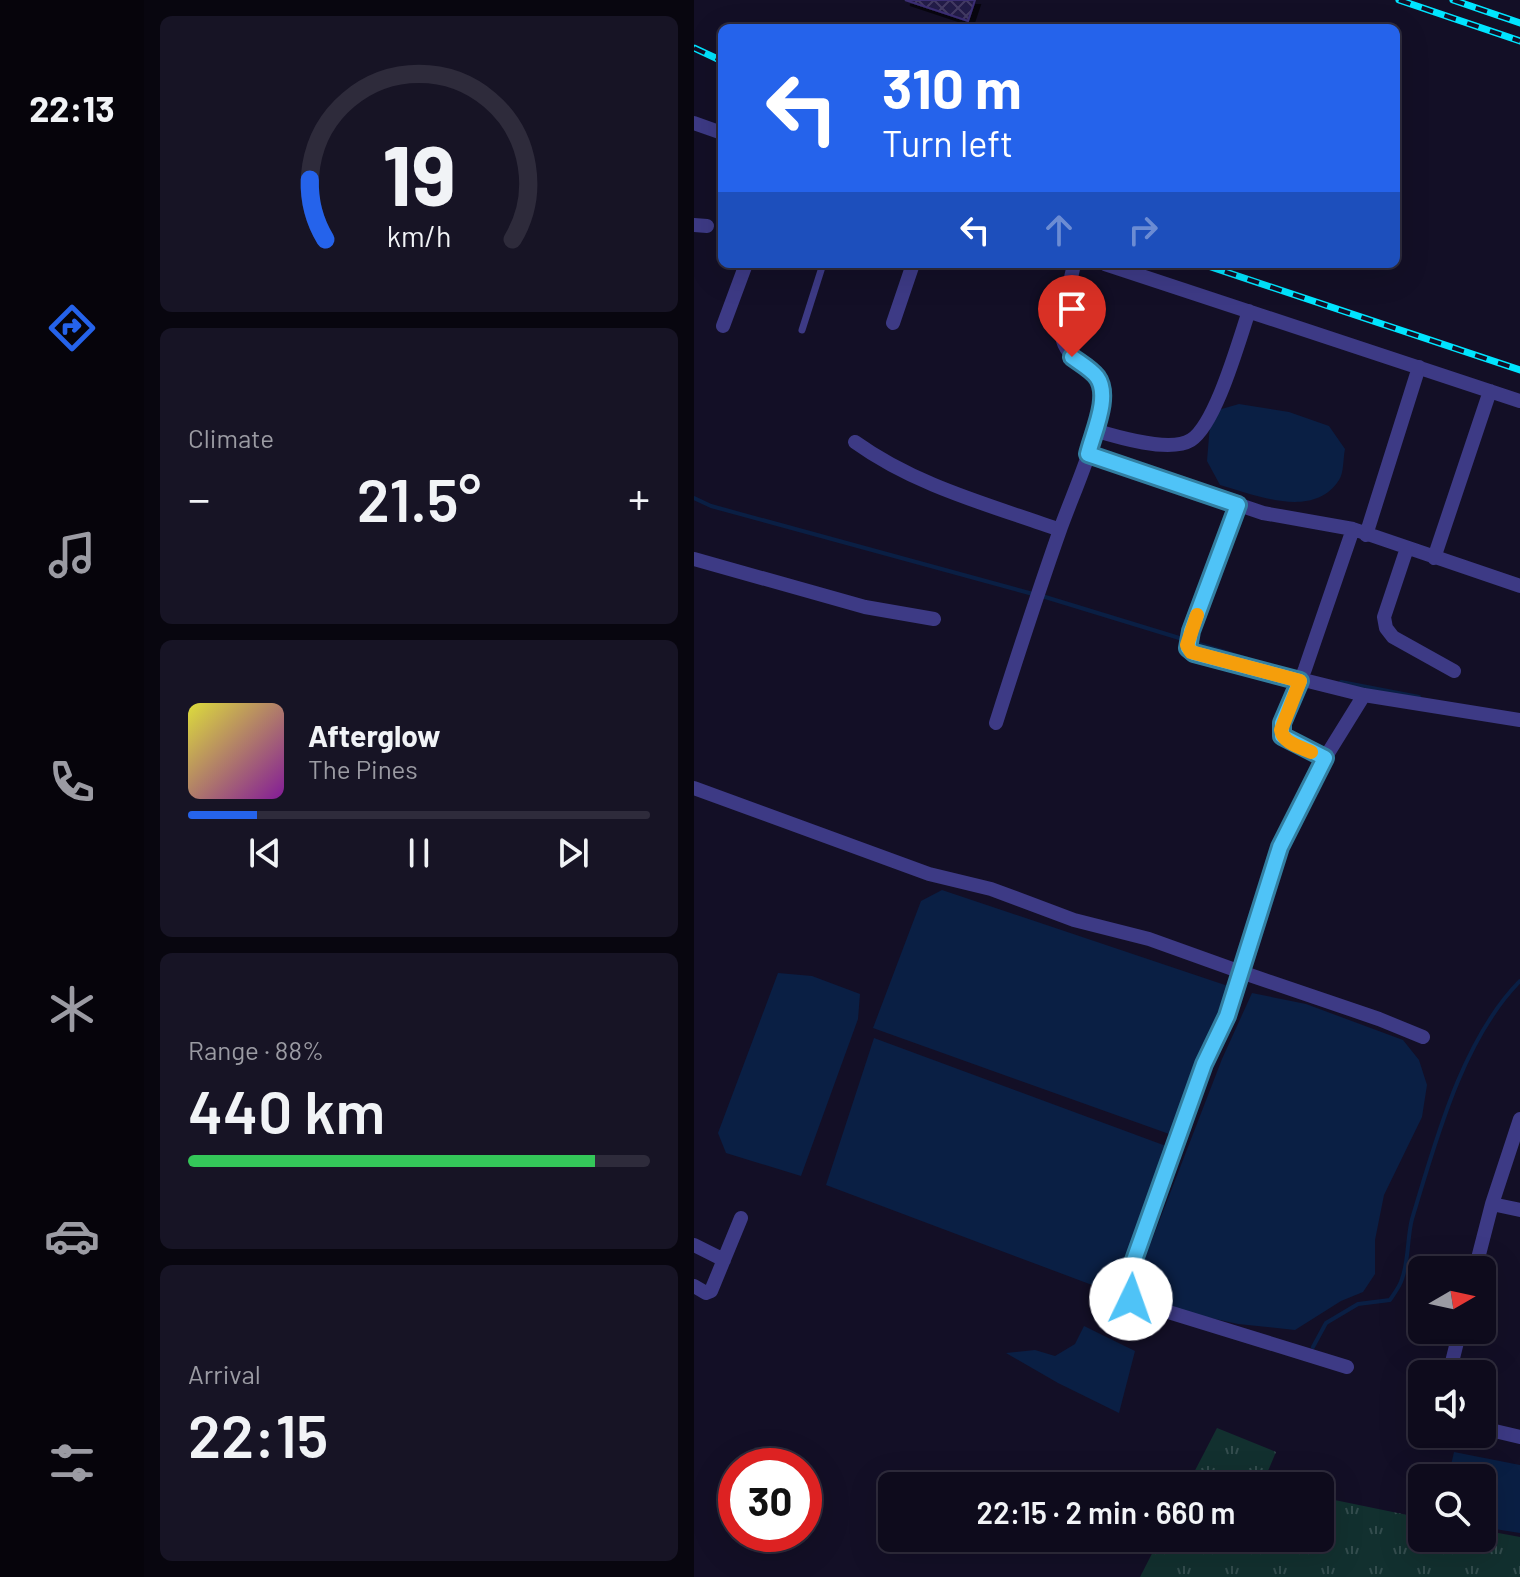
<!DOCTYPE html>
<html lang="en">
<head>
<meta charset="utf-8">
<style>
  :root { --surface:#0e0b1c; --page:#171425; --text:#f1f3f6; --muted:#9b9ba3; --line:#2e2b3b; --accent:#2563eb }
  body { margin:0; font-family:Barlow,sans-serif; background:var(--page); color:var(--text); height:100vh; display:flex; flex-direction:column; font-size:30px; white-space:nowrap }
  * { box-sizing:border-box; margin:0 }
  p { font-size:26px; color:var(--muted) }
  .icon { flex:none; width:44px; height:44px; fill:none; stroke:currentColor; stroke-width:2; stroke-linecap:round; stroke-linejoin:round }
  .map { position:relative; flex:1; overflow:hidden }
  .panel { display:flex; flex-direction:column; gap:16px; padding:16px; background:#08060f; width:550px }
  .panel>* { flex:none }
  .banner { position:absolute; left:24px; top:24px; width:682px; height:244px; border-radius:12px; box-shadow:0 8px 32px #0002,0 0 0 2px var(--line); background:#2563eb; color:#fff; overflow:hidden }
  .needle { width:52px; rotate:81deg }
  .buttons { position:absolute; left:714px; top:1256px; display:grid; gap:16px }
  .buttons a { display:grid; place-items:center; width:88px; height:88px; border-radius:12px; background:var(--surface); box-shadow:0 8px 32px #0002,0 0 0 2px var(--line); font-size:40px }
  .speed { position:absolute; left:24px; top:1448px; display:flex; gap:16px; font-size:40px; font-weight:700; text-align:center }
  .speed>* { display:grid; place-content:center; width:104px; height:104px; border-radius:50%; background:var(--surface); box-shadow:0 8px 32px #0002,0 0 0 2px var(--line); line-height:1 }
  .speed .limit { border:12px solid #d22; background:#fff; color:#111 }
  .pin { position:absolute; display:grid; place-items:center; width:68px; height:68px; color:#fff; margin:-82px -34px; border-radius:50% 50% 50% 0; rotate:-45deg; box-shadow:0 0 8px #0007 }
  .pin .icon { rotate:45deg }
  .me { position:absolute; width:88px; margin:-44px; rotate:3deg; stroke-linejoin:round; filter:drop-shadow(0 0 6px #0008) }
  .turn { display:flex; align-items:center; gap:28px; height:168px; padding:0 32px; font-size:36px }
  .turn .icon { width:104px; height:104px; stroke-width:2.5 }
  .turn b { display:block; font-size:56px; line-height:68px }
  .lanes { display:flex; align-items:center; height:76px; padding:0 32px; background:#0003; justify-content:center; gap:40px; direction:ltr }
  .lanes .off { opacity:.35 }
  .big { font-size:60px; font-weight:600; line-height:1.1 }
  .panel .tile { flex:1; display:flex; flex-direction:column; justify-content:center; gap:12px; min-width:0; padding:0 28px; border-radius:12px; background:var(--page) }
  .panel .dial { align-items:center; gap:0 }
  .dial svg { height:208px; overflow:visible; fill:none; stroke:var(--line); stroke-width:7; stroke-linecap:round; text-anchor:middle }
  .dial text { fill:var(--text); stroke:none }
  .song { display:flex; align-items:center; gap:24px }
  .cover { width:96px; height:96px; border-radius:12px; background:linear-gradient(135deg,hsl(60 70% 55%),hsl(290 70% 35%)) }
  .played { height:8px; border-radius:4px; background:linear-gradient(90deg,var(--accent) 15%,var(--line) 15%) }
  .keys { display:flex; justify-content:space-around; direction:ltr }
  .heat { display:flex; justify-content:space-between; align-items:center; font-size:44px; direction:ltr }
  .charge { height:12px; border-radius:6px; background:linear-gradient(90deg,#34c759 88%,var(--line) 0) }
  .trip { position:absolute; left:184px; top:1472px; width:456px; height:80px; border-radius:12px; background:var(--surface); box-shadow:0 8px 32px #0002,0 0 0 2px var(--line); font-weight:600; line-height:80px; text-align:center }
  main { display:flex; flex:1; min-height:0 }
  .menu { display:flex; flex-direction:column; width:144px; justify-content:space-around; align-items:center; background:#06040b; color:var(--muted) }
  .menu .icon { width:56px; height:56px }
  .menu .on { color:var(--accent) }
  .menu b { font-size:36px; color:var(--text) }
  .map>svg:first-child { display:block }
  .grass { fill:url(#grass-tufts) }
  .water { fill:#0a1f44 }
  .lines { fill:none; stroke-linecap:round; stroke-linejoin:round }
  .stream { stroke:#0a1f44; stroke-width:4 }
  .building { fill:url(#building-cross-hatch); stroke:#3b2d73; stroke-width:2; filter:url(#shadow) }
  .service { stroke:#3d3a85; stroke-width:7 }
  .minor { stroke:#3d3a85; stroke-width:14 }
  .rail-casing { stroke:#00e5ff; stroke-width:7 }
  .rail { stroke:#130f26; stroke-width:4; stroke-dasharray:12; stroke-linecap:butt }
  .route-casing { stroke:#337fa1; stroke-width:20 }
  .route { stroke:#4fc3f7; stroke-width:14 }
  .slow { stroke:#f59e0b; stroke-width:14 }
</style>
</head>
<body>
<main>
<nav class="menu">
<b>22:13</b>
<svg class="icon on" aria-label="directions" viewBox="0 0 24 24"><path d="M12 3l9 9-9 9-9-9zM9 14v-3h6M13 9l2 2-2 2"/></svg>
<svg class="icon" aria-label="music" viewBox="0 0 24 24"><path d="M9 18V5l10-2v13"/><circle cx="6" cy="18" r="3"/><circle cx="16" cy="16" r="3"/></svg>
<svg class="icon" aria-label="phone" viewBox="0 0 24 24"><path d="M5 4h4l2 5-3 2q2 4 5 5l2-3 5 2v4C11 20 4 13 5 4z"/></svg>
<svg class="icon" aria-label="climate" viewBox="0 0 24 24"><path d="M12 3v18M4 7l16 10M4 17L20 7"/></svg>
<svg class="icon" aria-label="car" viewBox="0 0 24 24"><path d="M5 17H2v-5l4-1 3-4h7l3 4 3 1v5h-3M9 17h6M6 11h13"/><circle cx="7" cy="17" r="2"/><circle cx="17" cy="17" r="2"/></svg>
<svg class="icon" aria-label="filters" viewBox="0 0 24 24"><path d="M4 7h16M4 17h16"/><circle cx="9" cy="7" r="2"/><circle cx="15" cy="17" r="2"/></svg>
</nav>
<section class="panel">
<div class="tile dial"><svg viewBox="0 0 100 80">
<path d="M14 69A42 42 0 1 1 86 69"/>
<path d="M14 69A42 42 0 0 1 8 46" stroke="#2563eb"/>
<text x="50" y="56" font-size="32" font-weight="700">19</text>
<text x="50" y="72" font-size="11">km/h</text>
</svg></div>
<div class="tile"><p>Climate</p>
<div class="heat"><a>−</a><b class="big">21.5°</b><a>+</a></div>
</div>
<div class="tile">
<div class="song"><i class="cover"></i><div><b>Afterglow</b><p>The Pines</p></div></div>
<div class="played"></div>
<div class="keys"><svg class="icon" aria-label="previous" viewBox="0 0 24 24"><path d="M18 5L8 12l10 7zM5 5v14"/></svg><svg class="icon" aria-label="pause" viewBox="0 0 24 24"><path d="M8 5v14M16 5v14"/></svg><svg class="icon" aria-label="next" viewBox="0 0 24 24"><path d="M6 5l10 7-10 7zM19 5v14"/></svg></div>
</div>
<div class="tile"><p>Range · 88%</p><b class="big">440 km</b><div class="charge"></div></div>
<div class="tile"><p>Arrival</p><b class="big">22:15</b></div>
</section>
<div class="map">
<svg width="826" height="1577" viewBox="0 0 826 1577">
  <defs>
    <pattern id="grass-tufts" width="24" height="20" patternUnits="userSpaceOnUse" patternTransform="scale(2)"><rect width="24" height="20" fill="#12302f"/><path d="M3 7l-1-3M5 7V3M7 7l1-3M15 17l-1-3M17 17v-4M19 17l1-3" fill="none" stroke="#344d4e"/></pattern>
    <pattern id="building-cross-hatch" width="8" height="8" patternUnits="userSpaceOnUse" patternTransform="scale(2)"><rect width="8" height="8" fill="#241b47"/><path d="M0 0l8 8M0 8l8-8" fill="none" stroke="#433b63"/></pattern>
    <filter id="shadow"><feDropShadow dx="5" dy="5" stdDeviation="0" flood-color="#0009"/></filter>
  </defs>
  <rect width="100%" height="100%" fill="#130f26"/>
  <!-- grass -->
  <path class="grass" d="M523,1428L582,1452L568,1485L571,1486H493Z
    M626,1497L728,1518V1538H788V1530L826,1537V1577H446L466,1538H626Z"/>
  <!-- water -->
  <path class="water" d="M545,404L595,412L635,426L651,449C649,458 650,473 645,480C619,520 562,495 526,485L513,461L517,412Z
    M248,890L534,986L478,1135L179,1028L227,901Z
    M84,973L118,976L166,994L164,1019L107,1176L32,1153L24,1133Z
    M558,993L612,1004L709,1040L725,1060L733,1085L728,1117L690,1195L681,1240V1274L669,1292L647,1301L601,1330L544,1324L448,1303L439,1289L528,1059Z
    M180,1038L472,1146L476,1161L422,1294L132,1185Z
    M390,1326L441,1351L425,1413L364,1383L312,1353L341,1350L361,1356L381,1344Z
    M760,1452L826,1465V1533L788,1527V1478H754Z"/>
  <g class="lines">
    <!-- stream -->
    <path class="stream" d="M0,498L17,506L339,594
      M348,596L554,659
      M647,682L725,697
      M619,1347L632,1323L664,1304L696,1300C700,1294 706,1286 708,1279C715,1260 713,1238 718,1219C742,1140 768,1040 826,981"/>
  </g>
  <!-- building -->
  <path class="building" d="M211,0H281L274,21Z"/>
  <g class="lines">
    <!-- service -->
    <path class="service" d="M108,330L129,264"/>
    <!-- minor -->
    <path class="minor" d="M0,123L28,133
      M0,225L13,226
      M411,264L826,401
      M199,323L219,264
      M29,326L52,264
      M400,430C423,437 476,453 497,440C522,424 545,340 555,311
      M161,442C222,486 296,505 366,530
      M394,454L569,513L659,529L826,586
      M544,505L497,631L493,645L497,652L670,695L826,720
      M672,535L725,367
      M713,548L690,617L692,628L699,637L760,671
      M740,558L796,391
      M0,559L171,607L240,619
      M670,695L631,758L586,847L547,972L685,1019L729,1037
      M302,723C323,657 344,592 367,527C382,486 403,442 408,399C411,367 372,365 368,336C365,314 376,286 380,264
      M631,758L593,741L588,736L587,730L611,669L659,529
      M0,788L235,874L297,889L380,920L455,939L547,972C535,1008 519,1041 506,1076C481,1142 458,1208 435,1274L433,1290L442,1302L653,1367
      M798,1204L826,1210
      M0,1245L30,1260
      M781,1270L798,1204L826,1119
      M0,1286L12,1293L17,1291L47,1218
      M755,1374L766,1330
      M788,1428L826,1437"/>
    <!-- rail casing -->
    <g class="rail-casing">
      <path id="rail" d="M705,0L826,41
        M759,0L826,23
        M0,48L28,61
        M508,264L826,370"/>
    </g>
    <!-- rail -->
    <use href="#rail" class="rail"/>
  </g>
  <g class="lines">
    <!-- route casing -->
    <g class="route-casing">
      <path id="route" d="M378,357C386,363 397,369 403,377C417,396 399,433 394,454L544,505L497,631L494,648L500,653L606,681L588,723V736L631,758L586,847L533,1016L510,1064L435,1274L433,1285L437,1299"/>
    </g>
    <!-- route -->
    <use href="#route" class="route"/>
    <!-- slow -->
    <path class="slow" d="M503,615L493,645L497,652L606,681L587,730C589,743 606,747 617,752"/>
  </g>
</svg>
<div class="buttons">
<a><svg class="needle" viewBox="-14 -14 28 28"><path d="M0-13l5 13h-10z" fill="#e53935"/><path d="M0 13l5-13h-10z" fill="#9b9ba3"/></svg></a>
<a><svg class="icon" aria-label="sound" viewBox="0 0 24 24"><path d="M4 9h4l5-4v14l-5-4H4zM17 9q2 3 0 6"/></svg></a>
<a><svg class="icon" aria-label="search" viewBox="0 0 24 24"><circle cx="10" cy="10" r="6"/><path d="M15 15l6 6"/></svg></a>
</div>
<div class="speed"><div class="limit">30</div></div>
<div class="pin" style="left:378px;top:357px;background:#d93025"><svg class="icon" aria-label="arrive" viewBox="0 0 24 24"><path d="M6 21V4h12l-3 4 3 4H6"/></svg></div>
<svg class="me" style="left:437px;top:1299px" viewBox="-20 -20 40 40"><circle r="19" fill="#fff"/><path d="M0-13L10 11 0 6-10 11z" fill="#4fc3f7"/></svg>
<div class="trip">22:15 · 2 min · 660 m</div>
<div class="banner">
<div class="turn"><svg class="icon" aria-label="left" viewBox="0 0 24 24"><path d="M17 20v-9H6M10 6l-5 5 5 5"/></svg><div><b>310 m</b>Turn left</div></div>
<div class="lanes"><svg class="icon" aria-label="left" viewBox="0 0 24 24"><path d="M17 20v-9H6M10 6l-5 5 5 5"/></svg><svg class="icon off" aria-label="ahead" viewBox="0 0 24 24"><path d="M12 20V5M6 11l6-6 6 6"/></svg><svg class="icon off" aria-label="right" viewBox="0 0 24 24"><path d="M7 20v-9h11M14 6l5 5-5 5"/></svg></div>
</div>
</div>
</main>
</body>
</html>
